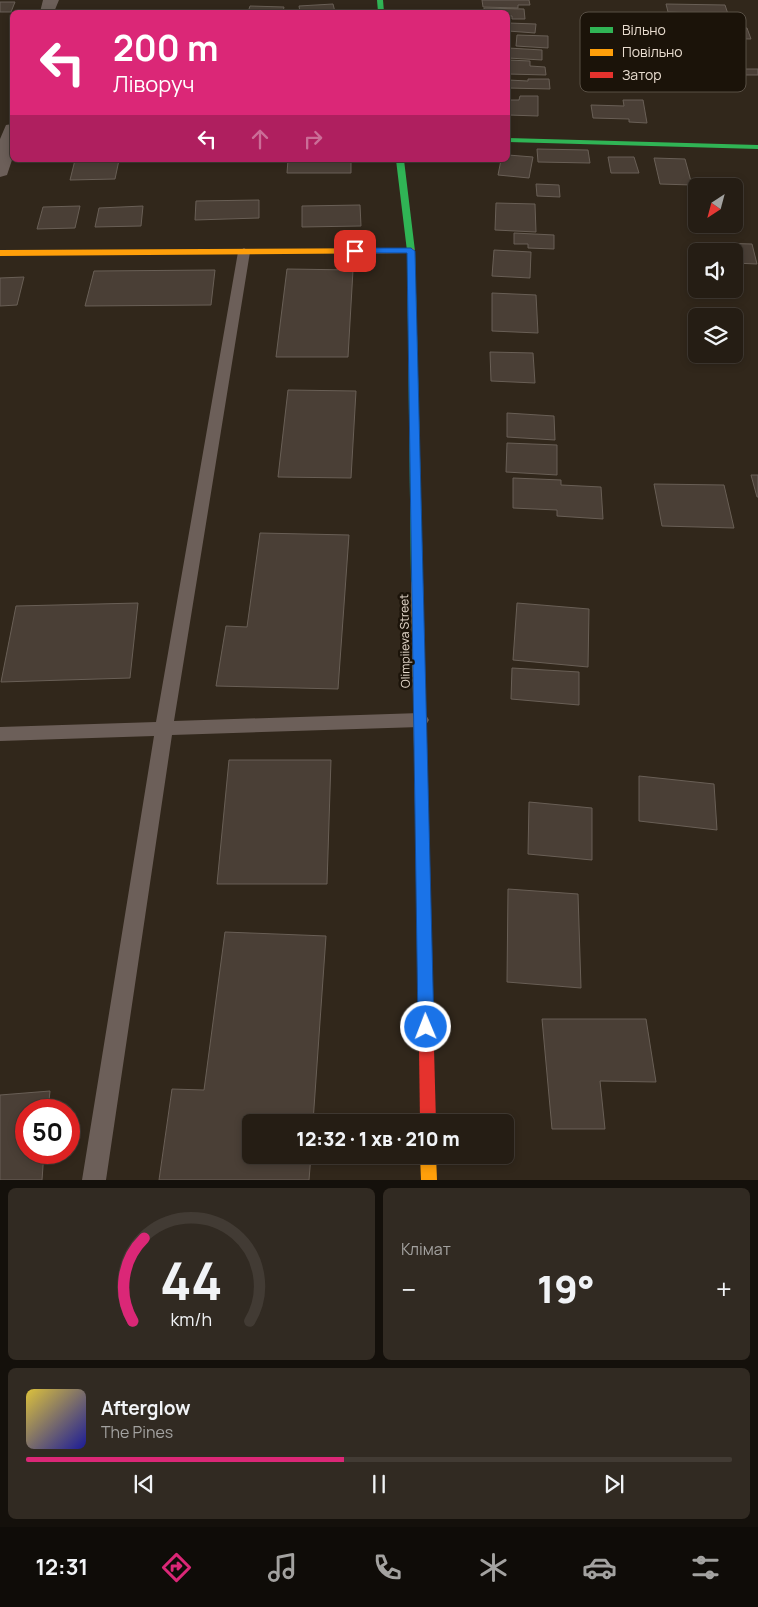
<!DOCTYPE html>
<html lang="uk">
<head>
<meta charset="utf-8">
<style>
  :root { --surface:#251d14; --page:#312a22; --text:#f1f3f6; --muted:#a3a2a0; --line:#423b34; --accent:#db2777 }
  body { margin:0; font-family:Manrope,sans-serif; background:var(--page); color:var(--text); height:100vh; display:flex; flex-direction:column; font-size:19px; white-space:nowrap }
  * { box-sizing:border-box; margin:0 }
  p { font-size:16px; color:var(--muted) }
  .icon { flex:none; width:28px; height:28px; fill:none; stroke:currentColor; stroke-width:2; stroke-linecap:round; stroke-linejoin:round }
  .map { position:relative; height:1180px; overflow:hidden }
  .side { display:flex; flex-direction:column; gap:8px; padding:8px; background:#14100b; flex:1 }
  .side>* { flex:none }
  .banner { position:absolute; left:10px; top:10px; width:500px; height:152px; border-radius:8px; box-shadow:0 2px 8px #0003,0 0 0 1px var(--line); background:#db2777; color:#fff; overflow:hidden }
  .needle { width:32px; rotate:216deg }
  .fabs { position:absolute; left:688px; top:178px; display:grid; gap:10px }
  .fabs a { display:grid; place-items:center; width:55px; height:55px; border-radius:8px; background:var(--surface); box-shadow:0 2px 8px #0003,0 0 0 1px var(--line); font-size:25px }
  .speed { position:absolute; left:15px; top:1099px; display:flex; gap:10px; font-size:25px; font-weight:700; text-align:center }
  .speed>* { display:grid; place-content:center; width:65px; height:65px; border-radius:50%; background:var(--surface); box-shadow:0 2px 8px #0003,0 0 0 1px var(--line); line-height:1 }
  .speed .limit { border:8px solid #d22; background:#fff; color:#111 }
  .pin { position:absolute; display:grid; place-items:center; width:42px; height:42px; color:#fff; margin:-21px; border-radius:10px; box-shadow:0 2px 8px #0006 }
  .me { position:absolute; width:55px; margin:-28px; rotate:359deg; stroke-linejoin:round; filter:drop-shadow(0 0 4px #0008) }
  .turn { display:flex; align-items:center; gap:18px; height:105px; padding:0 20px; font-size:22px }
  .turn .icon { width:65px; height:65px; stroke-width:2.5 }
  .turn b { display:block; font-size:35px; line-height:42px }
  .lanes { display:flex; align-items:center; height:48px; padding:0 20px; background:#0003; justify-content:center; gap:25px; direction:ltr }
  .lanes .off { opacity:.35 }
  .big { font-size:38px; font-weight:800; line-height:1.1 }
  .side .widget { flex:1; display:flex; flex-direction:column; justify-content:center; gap:8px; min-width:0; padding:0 18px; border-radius:8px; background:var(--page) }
  .side .dial { align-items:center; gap:0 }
  .dial svg { height:130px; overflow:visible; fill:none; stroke:var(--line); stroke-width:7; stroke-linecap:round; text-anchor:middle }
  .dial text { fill:var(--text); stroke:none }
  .song { display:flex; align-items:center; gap:15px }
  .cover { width:60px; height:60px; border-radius:8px; background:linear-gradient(135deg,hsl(50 70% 55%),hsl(240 70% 35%)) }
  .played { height:5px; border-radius:2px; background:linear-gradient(90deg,var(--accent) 45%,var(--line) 45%) }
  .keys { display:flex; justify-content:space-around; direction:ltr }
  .heat { display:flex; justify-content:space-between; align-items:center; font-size:28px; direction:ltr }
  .side .tiles { flex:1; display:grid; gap:8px; grid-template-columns:1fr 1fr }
  .widget:last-child { grid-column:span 2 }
  .trip { position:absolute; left:242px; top:1114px; width:272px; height:50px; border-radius:8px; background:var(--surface); box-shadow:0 2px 8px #0003,0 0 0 1px var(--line); font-weight:800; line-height:50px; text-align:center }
  .menu { display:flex; height:80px; justify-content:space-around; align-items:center; background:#0f0c08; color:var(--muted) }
  .menu .icon { width:35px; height:35px }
  .menu .active { color:var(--accent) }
  .menu b { font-size:22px; color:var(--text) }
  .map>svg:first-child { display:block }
  .building { fill:#4a3f36; stroke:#695f56 }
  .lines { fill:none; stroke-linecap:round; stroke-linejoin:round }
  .lane { fill:#6c5f59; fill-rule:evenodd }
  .street { fill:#6c5f59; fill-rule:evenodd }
  .fast { fill:#30b455; fill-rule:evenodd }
  .slow { fill:#ff9f0a; fill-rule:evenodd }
  .jam { fill:#e5322d; fill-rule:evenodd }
  .route { fill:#1a73e8; stroke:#114b97 }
  .labels { text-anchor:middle; stroke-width:5; stroke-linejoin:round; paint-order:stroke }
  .street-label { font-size:12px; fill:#e9ddd0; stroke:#1b1309 }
  .key { fill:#1b1309; stroke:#595045; stroke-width:1 }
  .key-label { font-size:14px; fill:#e9ddd0 }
</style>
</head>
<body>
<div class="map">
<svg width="758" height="1180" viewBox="0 0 758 1180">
  <rect width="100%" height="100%" fill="#31271b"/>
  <!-- building -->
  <path class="building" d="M482,0H529L530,5H518V8L483,7Z
    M0,2H15L11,12H0Z
    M333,4L335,12H300L299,6Z
    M666,4L725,5L728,14L668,12Z
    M250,6L284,7L283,12H248Z
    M484,8L524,9L525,19H512V16H508V12H484Z
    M508,23L536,24L535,33L508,31Z
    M697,28H747L751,39L700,38Z
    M517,35L548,36V48L516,46Z
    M508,48L542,50V60L508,58Z
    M508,60L530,61V66L545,67L546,75L508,74Z
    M731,69H758V75H734Z
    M528,79H549L550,89L508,88V80L528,81Z
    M520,96H538V116L508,115V100H519Z
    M623,100H643L647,123L629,122V119L593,118L591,105L624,106Z
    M537,149L588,150L590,163L538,162Z
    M508,155L533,157L529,178L498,175L501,160H508Z
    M608,157H634L639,173H611Z
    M654,158L685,159L692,185L660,184Z
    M75,160H119L115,179L70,180Z
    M288,160H351V173H287Z
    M536,184L559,185L560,197L537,196Z
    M259,200V218L195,220L196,201Z
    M496,203L535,204L536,232L495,230Z
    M360,205L361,226L302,227V206Z
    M80,206L75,228L37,229L43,207Z
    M143,206L141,226L95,227L99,208Z
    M514,233L554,235V249L528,248V244H514Z
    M717,243L752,244L757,264L734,263V251H719Z
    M494,250L531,252L530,278L492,276Z
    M287,269L353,270L348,357H276Z
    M215,270L211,305L85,306L94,271Z
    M24,277L17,305L0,306V278Z
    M492,293L536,295L538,333L492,331Z
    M490,352L533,353L535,383L491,381Z
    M288,390L356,391L351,478L278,477Z
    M507,413L554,416L555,440L507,437Z
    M507,443L557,445V475L506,472Z
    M751,475H758V497H757Z
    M513,478L561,480V485L601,487L603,519L557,516V510L513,508Z
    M654,484L724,485L734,528L662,526Z
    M260,533L349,535L338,689L216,686L226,626L247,627Z
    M138,603L130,678L1,682L16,606Z
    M517,603L589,609L588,667L513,660Z
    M512,668L579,672V705L511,699Z
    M229,760H331L327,884H217Z
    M639,776L714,784L717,830L639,821Z
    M529,802L592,808V860L528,854Z
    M508,889L578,894L581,988L507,982Z
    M225,932L326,936L313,1122H251V1155H311L309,1180H159L172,1089L204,1090Z
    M542,1019H646L656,1082L600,1081L605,1129H552Z
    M50,1091L48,1110H26V1152H44L42,1180H0V1095Z"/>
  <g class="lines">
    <!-- lane -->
    <path class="lane" d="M244,248L250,252L174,721L420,713L426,715L429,720L426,725L420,727L172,735L106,1180H82L154,736L0,741V727L156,722L238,252Z"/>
    <!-- street -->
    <path class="street" d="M43,0H59L54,12H40Z
      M12,124V160L7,175L0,177V139L6,125Z"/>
    <!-- fast -->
    <path class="fast" d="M377,0H383L384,12H378Z
      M508,138L758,145V149L508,142Z
      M396,160H404L415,251L423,582L417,586L411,582L407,251Z"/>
    <!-- slow -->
    <path class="slow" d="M411,248L414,249V253L0,256V250Z
      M417,578L423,582L432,975L430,980L425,982L420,980L418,975L411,582Z
      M420,1155H436L437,1180H421Z"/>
    <!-- jam -->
    <path class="jam" d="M425,968L430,970L432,975L436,1122H420L418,975L420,970Z"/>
  </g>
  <!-- route -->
  <path class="route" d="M355,248H411L415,251L434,1027L431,1032L426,1034L421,1032L418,1027L407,253H352L351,251Z"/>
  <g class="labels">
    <!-- street labels -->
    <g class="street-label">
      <text transform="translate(405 641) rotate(-91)" y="4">Olimpiieva Street</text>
    </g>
  </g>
  <!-- legend -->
  <rect x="580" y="12" width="166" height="80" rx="8" class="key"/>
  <rect x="590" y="27" width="23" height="6" fill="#30b455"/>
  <rect x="590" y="49" width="23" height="7" fill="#ff9f0a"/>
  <rect x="590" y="72" width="23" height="6" fill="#e5322d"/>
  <g class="key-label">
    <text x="622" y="35">Вільно</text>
    <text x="622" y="57">Повільно</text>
    <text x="622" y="80">Затор</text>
  </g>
</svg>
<div class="fabs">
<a><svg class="needle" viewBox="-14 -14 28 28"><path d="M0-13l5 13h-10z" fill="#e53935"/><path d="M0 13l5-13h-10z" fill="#a3a2a0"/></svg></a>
<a><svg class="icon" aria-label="sound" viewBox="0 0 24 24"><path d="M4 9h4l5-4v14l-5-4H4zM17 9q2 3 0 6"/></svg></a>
<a><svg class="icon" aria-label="layers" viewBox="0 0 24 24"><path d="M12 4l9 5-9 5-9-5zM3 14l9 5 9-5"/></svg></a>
</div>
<div class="speed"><div class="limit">50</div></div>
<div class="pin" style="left:355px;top:251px;background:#d93025"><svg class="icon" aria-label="arrive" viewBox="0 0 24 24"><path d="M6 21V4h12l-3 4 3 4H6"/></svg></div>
<svg class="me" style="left:426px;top:1027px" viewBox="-20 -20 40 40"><circle r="17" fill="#1a73e8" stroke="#fff" stroke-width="3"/><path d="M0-11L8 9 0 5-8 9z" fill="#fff"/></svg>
<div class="trip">12:32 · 1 хв · 210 m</div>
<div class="banner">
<div class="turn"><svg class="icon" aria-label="left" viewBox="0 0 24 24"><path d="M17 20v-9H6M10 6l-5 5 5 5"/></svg><div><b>200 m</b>Ліворуч</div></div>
<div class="lanes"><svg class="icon" aria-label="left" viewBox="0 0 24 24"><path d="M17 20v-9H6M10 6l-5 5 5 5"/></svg><svg class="icon off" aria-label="ahead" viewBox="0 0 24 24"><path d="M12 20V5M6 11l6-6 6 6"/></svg><svg class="icon off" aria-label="right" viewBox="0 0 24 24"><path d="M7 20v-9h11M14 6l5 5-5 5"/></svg></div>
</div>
</div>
<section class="side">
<div class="tiles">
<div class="widget dial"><svg viewBox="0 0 100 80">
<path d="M14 69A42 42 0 1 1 86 69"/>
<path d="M14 69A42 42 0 0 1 21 18" stroke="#db2777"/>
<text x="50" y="56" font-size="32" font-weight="700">44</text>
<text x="50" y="72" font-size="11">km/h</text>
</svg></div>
<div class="widget"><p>Клімат</p>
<div class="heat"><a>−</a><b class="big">19°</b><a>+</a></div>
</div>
<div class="widget">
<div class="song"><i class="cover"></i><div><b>Afterglow</b><p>The Pines</p></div></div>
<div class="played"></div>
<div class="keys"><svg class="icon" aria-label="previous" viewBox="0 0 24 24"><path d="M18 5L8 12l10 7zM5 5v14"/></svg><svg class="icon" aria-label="pause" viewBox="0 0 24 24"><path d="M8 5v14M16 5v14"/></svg><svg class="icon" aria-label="next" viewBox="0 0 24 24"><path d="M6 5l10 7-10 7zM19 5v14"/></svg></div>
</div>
</div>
</section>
<nav class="menu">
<b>12:31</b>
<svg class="icon active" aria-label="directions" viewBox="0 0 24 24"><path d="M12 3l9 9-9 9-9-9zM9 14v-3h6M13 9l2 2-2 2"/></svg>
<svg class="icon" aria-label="music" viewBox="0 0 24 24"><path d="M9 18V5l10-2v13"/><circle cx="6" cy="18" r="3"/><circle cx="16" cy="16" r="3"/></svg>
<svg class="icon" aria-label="phone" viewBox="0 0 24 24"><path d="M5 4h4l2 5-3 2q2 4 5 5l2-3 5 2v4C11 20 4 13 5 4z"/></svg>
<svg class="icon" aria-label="climate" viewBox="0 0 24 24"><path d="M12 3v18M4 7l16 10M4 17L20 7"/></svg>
<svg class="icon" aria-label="car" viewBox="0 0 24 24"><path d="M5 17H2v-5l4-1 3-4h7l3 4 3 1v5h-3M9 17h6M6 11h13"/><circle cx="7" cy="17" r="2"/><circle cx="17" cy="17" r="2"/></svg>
<svg class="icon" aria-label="filters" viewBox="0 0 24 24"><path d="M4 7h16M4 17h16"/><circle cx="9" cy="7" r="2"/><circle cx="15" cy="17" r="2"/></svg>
</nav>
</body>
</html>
